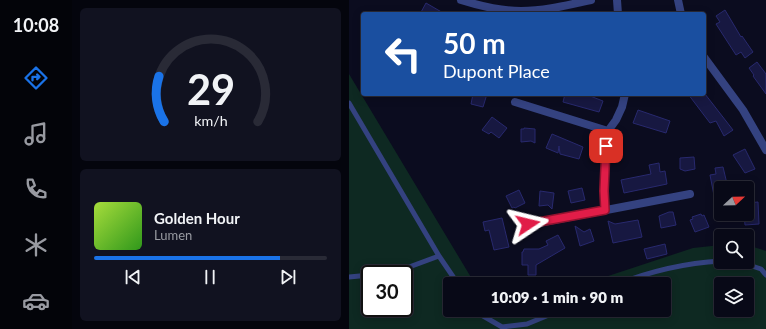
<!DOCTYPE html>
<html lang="en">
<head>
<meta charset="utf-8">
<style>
  :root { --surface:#080917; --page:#111220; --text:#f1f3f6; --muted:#989aa1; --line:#292a36; --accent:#1a73e8 }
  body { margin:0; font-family:Lato,sans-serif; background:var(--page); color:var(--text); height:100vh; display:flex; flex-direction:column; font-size:15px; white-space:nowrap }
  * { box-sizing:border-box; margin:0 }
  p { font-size:13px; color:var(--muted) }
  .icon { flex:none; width:22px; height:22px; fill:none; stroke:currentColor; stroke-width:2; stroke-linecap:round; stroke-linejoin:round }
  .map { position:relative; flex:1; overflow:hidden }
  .drawer { display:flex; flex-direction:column; gap:8px; padding:8px; background:#04050d; width:277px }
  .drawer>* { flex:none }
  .hud { position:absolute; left:12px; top:12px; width:345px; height:84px; border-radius:4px; box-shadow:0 2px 10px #0003,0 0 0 1px var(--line); background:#1a4fa0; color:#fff; overflow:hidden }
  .needle { width:26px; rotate:68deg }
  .tools { position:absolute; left:365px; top:181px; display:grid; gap:8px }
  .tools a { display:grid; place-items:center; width:40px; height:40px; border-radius:4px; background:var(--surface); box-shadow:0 2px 10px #0003,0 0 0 1px var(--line); font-size:20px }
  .speed { position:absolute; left:12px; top:265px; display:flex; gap:8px; font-size:20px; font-weight:700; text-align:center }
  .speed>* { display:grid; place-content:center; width:52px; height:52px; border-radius:50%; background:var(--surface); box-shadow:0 2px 10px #0003,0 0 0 1px var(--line); line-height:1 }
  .speed .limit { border:2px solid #111; border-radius:6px; background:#fff; color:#111 }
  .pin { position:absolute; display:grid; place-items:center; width:34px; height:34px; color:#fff; margin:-17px; border-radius:8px; box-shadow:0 2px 6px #0006 }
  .me { position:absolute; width:44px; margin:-22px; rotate:80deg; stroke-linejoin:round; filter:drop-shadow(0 0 3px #0008) }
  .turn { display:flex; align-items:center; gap:14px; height:84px; padding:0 16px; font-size:18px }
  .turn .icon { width:52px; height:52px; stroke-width:2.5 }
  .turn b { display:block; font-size:28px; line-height:34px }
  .drawer .widget { flex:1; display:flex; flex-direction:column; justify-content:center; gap:6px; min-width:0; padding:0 14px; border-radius:6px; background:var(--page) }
  .drawer .dial { align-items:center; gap:0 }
  .dial svg { height:104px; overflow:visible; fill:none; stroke:var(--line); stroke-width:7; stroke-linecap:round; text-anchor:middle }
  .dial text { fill:var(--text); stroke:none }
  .song { display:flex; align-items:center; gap:12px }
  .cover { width:48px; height:48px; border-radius:6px; background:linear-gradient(135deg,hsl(80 70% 55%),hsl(110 70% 35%)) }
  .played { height:4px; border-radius:2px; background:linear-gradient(90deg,var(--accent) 80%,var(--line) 80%) }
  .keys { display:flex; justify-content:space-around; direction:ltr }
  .trip { position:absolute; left:94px; top:277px; width:228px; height:40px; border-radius:4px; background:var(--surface); box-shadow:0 2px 10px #0003,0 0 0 1px var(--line); font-weight:800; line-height:40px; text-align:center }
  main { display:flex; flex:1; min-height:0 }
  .menu { display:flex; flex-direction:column; width:72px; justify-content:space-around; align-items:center; background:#030409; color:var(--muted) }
  .menu .icon { width:28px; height:28px }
  .menu .current { color:var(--accent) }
  .menu b { font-size:18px; color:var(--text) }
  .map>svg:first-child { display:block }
  .green { fill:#0e2922; fill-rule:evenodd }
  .building { fill:#171841; stroke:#28296e }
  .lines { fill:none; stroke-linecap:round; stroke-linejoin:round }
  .lane { stroke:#344280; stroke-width:5 }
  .street { stroke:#344280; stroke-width:8 }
  .route-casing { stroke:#92132f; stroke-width:10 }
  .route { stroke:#e11d48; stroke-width:7 }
</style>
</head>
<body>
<main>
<nav class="menu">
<b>10:08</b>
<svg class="icon current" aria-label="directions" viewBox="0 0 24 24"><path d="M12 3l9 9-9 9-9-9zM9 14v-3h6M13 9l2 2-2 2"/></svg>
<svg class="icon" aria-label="music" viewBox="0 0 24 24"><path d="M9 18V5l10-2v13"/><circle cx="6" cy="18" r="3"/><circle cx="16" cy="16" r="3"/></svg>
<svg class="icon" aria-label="phone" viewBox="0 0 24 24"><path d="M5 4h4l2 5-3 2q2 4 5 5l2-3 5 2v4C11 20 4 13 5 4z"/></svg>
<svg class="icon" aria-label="climate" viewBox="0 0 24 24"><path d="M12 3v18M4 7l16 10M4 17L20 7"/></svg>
<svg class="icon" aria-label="car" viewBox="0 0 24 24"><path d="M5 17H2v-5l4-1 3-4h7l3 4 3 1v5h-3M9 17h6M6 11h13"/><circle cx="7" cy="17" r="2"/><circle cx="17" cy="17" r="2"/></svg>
</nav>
<section class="drawer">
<div class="widget dial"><svg viewBox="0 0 100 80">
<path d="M14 69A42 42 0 1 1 86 69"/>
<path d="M14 69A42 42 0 0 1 10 34" stroke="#1a73e8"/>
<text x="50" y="56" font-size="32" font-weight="700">29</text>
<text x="50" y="72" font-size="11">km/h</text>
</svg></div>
<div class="widget">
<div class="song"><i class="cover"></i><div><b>Golden Hour</b><p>Lumen</p></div></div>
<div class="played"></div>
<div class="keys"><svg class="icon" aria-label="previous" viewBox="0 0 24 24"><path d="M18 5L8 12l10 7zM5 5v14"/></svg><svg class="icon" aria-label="pause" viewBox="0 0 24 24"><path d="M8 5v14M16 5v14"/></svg><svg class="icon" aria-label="next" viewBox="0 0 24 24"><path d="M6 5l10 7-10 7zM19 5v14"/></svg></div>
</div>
</section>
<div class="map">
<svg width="417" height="329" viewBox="0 0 417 329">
  <rect width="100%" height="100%" fill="#0b0c1f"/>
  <!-- green -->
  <path class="green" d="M0,74L126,284H101V310H141L144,314L157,310H315V284H235L344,248L372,245V262H398V245L417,251V329H0ZM21,274H55V308H21ZM372,284H398V310H372Z"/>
  <!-- building -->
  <path class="building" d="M77,3L96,14H71Z
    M376,10L392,37L393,36L404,52L396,58L392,52L387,55L367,24L371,22L367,16Z
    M408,62L417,74V94L404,76L405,75L400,68Z
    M124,94H138L134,107L122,104Z
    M216,94H236L254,101L250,112L214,102Z
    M339,94H356L384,130L375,136L367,121L361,123Z
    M289,110L321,121L317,133L284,123Z
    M143,117L158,128L150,138L142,132L140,134L133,130Z
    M175,128L186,129V143L182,141L172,142V129H175Z
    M203,134L234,147L230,159L211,154L210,146L209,153L197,148Z
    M396,149L406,169L396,173L384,155Z
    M345,157L346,169L336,171L331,169V158Z
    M310,163L311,172L316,171L318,184L275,193L272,180L302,174L300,165Z
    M374,167L379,188H372V210L368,211L361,175L367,174L366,168Z
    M233,188L236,200L222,203L219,191Z
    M170,190L176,203L166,208L165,207L163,208L157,196Z
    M191,191L205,193L203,209L199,205L190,206Z
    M409,202L410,224L396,225L395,214H398V203Z
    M320,212H324L327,225L312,228L310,216Z
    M352,214L353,216L355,215L360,227L346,232L341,220L344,219L343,217Z
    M153,218L160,247L145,250L140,230L136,231L134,222Z
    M289,220L293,237L264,243L259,221L266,224Z
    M226,226L235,232L241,229L245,241L231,246Z
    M209,235L216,248L187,265V275H179V265H173V252H174L175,249H190L199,245L197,241Z
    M316,244L318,254L298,259L295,249Z"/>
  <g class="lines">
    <!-- lane -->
    <path class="lane" d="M0,103L90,256
      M391,262L412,269L417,275
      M35,274L44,273L90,256L109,284
      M0,277L21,275
      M269,284C302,271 337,263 372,261
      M127,310L129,313L153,327L178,324L212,310"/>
    <!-- street -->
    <path class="street" d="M112,0C131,6 152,11 172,11C196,11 219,5 242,0
      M268,0L269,14
      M329,0L332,14
      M355,57L394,110L417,150
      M166,102L259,131
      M256,210V161L259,131L267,120L273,107L276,94
      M179,225L341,194"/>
  </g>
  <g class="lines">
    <!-- route casing -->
    <g class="route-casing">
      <path id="route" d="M179,224L256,210L255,191L257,146"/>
    </g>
    <!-- route -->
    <use href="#route" class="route"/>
  </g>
</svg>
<div class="tools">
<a><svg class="needle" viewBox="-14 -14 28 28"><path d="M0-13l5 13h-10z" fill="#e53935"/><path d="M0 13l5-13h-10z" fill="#989aa1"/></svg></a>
<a><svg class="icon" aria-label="search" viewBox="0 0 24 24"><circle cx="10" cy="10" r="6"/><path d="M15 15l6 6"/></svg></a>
<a><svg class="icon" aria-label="layers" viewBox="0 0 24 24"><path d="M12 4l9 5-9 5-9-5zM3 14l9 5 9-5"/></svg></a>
</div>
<div class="speed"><div class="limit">30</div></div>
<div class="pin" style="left:257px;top:146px;background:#d93025"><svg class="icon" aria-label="arrive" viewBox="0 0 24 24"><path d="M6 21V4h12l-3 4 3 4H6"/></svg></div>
<svg class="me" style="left:179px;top:224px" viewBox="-20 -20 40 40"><path d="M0-17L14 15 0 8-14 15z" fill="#e11d48" stroke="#fff" stroke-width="4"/></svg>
<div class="trip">10:09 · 1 min · 90 m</div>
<div class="hud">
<div class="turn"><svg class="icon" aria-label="left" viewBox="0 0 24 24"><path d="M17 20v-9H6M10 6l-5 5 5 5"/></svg><div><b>50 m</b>Dupont Place</div></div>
</div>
</div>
</main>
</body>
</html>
